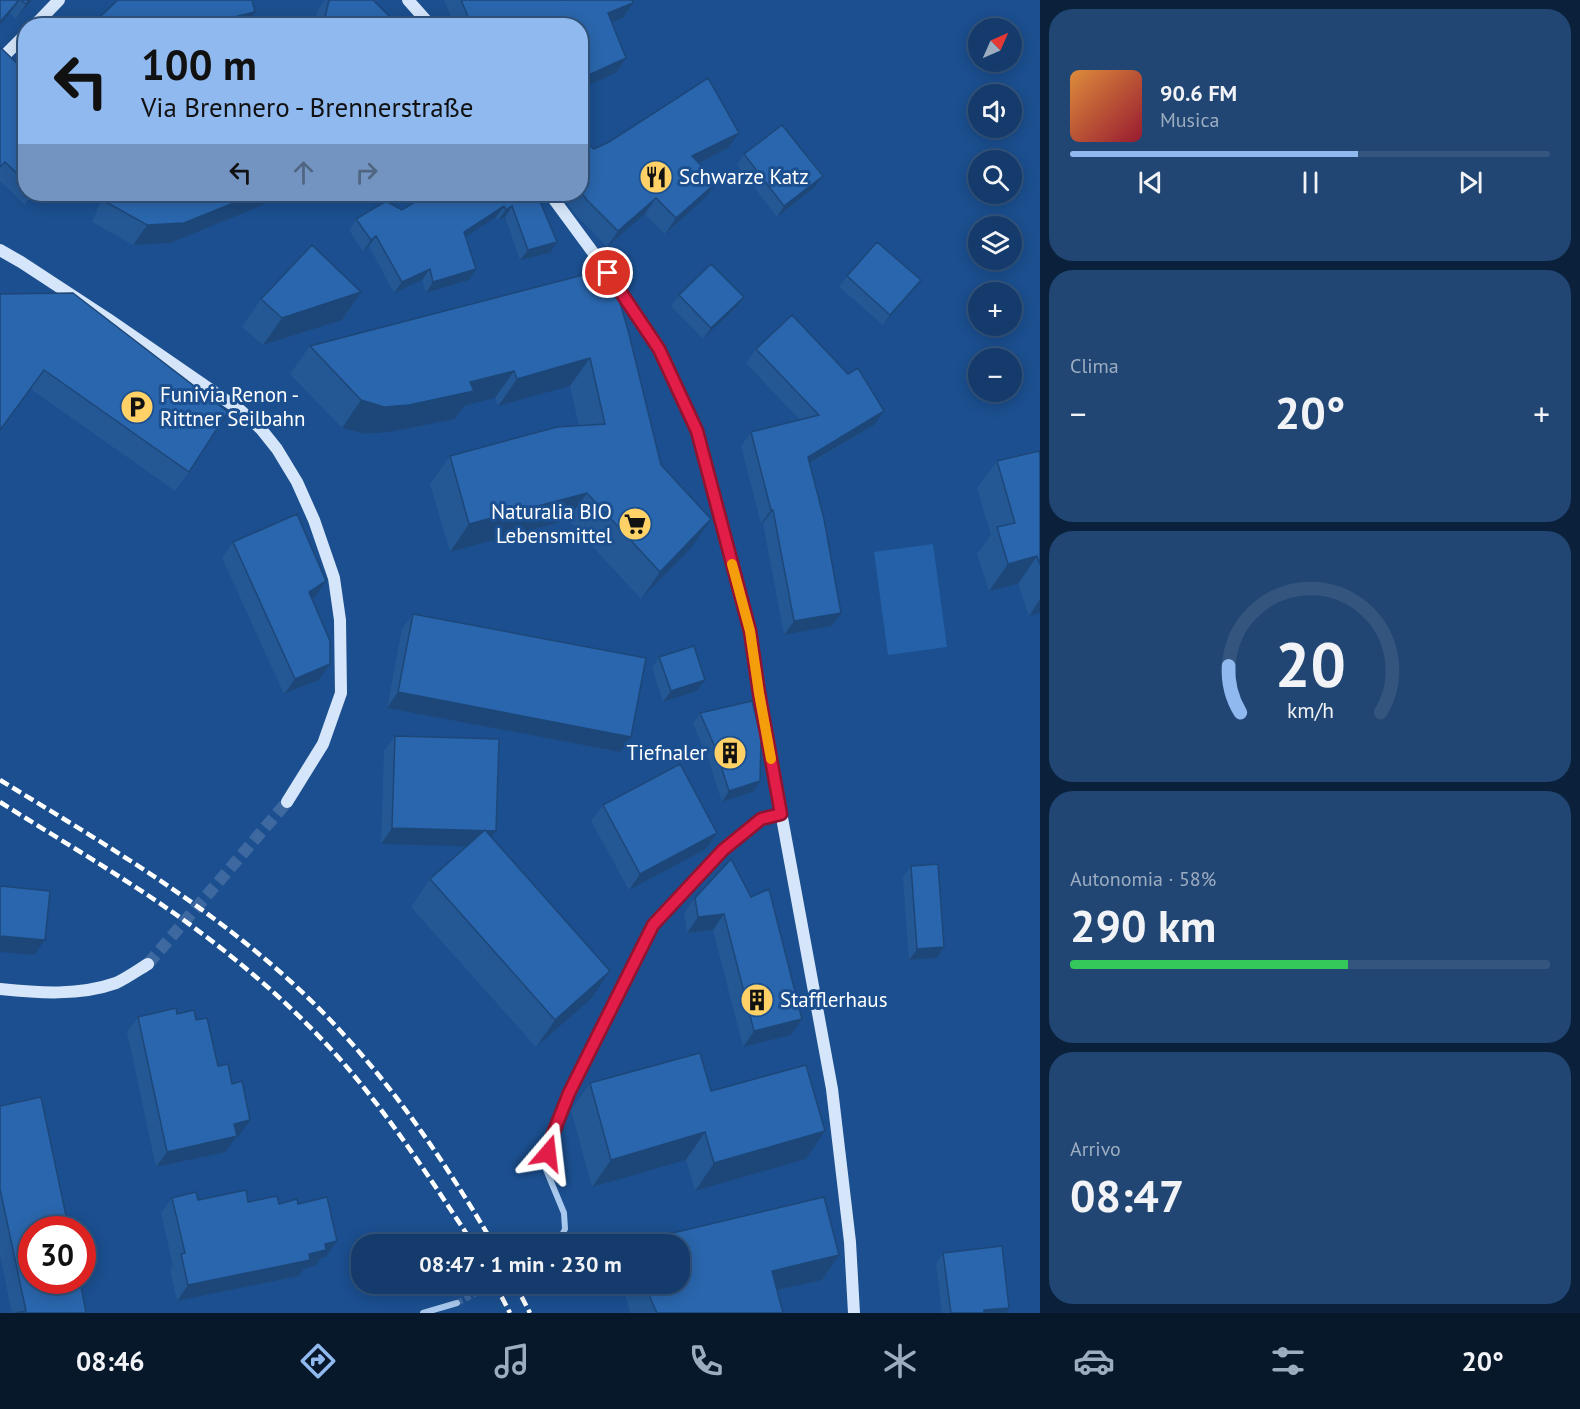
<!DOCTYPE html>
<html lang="it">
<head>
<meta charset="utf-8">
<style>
  :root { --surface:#143b6b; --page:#214673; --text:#f1f3f6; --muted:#9dadc1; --line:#33557e; --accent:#90b9f0 }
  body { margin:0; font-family:"PT Sans",sans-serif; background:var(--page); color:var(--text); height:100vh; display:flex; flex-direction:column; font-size:22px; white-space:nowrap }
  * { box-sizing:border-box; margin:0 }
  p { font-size:20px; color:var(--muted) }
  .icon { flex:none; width:33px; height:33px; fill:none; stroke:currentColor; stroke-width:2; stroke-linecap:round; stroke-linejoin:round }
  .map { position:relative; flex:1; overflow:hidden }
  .sheet { display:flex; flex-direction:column; gap:9px; padding:9px; background:#0b203b; width:540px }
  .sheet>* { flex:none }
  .top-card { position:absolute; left:18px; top:18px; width:570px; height:183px; border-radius:24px; box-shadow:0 3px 15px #0003,0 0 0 2px var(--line); background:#90b9f0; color:#111; overflow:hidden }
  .needle { width:39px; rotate:45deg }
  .buttons { position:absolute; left:968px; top:18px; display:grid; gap:12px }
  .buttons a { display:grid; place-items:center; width:54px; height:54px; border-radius:50%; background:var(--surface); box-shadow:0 3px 15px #0003,0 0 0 2px var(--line); font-size:30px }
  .speed { position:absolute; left:18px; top:1216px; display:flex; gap:12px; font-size:30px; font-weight:700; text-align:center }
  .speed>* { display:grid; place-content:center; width:78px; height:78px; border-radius:50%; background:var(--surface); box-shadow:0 3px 15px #0003,0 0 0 2px var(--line); line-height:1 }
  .speed .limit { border:9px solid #d22; background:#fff; color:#111 }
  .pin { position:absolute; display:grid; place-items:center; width:51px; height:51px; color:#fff; margin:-26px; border:3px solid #fff; border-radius:50%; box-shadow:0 2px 6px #0007 }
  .me { position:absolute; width:66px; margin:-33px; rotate:17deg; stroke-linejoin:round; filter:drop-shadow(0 0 4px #0008) }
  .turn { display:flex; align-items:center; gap:21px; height:126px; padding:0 24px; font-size:27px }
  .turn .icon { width:78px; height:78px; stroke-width:2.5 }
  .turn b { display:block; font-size:42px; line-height:51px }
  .lanes { display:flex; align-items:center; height:57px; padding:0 24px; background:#0003; justify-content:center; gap:30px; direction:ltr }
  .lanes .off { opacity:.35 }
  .big { font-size:45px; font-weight:700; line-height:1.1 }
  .sheet .widget { flex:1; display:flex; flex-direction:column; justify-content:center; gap:9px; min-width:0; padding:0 21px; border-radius:24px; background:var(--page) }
  .sheet .dial { align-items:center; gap:0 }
  .dial svg { height:156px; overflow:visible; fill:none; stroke:var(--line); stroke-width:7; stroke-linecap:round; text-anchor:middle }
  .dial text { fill:var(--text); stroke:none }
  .song { display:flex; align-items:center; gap:18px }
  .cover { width:72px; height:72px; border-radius:9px; background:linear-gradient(135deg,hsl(30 70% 55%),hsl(350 70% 35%)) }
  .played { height:6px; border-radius:3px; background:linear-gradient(90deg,var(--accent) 60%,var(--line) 60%) }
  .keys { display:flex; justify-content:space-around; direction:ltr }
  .heat { display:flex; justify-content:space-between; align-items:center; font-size:33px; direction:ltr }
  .charge { height:9px; border-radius:4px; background:linear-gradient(90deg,#34c759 58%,var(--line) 0) }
  .trip { position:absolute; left:351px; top:1234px; width:339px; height:60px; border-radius:24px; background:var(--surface); box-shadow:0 3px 15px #0003,0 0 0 2px var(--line); font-weight:700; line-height:60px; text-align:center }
  .tab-bar { display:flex; height:96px; justify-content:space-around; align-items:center; background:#08182b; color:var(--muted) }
  .tab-bar .icon { width:42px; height:42px }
  .tab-bar .current { color:var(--accent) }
  .tab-bar b { font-size:27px; color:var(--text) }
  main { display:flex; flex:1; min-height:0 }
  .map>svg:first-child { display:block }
  .green { fill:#2461a8 }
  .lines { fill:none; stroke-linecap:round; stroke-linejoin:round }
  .street-tunnel { stroke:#3d69a0; stroke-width:6; stroke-dasharray:6 3; stroke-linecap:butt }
  .secondary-tunnel { stroke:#3d69a0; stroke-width:12; stroke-dasharray:12 6; stroke-linecap:butt }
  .street { stroke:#a9c9ee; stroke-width:6 }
  .secondary { stroke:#d6e6fa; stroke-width:12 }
  .rail { stroke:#fff; stroke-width:4.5; stroke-dasharray:10 4.5; stroke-linecap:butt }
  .wall { fill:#245895 }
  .shaded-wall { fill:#1d4779 }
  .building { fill:#2a66ad; stroke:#1d4779; stroke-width:1.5 }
  .route-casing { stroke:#92132f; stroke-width:15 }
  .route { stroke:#e11d48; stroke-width:10 }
  .slow { stroke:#f59e0b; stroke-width:10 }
  .labels { text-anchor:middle; stroke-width:6; stroke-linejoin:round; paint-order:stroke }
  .poi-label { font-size:21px; fill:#fff; stroke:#1b4f8f; text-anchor:start }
</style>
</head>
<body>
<main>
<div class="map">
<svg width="1040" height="1313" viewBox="0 0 1040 1313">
  <rect width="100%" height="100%" fill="#1b4f8f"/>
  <!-- green -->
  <path class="green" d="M933,544L947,647L888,655L874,552Z"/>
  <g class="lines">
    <!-- street-tunnel -->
    <path class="street-tunnel" d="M457,1303L494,1284"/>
    <!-- secondary-tunnel -->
    <path class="secondary-tunnel" d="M148,964L287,802"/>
    <!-- street -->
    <path class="street" d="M557,1245L565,1229L564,1213L545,1167L551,1139L569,1093L653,925L723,850L761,819L781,814
      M423,1313L457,1303"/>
    <!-- secondary -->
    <path class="secondary" d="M408,0L431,26
      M34,26L59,0
      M0,60L26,34
      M550,194L603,266L659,349L697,431L750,631L759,693L832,1089L850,1242L854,1313
      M0,250L21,262L108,319L240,410L261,429L277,449L297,482L314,520L334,578L340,620L341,693L323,744L287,802
      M0,989C39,993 79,996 116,983C127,978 138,970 148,964"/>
    <!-- rail -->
    <path class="rail" d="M0,780C123,855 249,929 346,1037C404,1101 451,1172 494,1245
      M0,802C41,828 83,853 123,879C197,926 270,983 330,1048C385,1108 429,1177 474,1245
      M495,1284L510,1313
      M515,1284L530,1313"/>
  </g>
  <!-- wall -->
  <path class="wall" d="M0,0H32L16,19L10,13L0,25Z
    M325,0H373L399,26H314L318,9Z
    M444,0H632L633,3L623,18L612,22L626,58L616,73L580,89V26H455Z
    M0,47L26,72V194H36L25,205L0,181Z
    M580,137L594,149L728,148L699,163L706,197L665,234L645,214L607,247L576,215L560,194H580Z
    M744,154L823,176L815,187L777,217L737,165Z
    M104,194H283L256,208L170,243L133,245L92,222Z
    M537,194L550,253L520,260L505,217L498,220L496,217L465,237L476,269L469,280L426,293L422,280L394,293L369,246L363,251L349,230L356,219L402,210Z
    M610,268L661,465L692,547L641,599L568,520L450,552L430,484L450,456L579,426L570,386L498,406L495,398L464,406L455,419L390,432L365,434L342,428L290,374L310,346Z
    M847,276L921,280L913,290L883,325L839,287Z
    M361,292L342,320L263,345L242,327L261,299Z
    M0,294L189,472L175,491L31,389Z
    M679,295L736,307L703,339L671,306Z
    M756,349L874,425L810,464L832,626L784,635L763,523L761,524L741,446L751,432L800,420L746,363Z
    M1040,455V613L1029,616L1018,584L989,591L977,554L991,535L977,488L997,461Z
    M233,542L326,581L315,597L312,599L319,680L284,694L222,558Z
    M413,614L631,737L620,752L387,708L402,629Z
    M659,657L705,680L697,691L663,702L652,668Z
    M700,713L760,781L753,792L722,802L708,758L693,724Z
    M395,736L491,838L610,971L591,999L536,1047L411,907L430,879L467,846L381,844L384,751Z
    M603,805L717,833L706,849L629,890L591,821Z
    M731,859L791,1035L743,1047L713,930L687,933L684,913L695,898Z
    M911,866L944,947L937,958L909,960L903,877Z
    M138,1017L196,1020L218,1066L232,1084L250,1120L239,1136L236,1137L226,1152L156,1167L127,1032Z
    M590,1083L711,1091L825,1131L806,1159L695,1191L686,1160L592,1187L571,1110Z
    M0,1106L86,1313H12L0,1255Z
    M824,1197L839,1255L822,1280L777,1290L783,1313H630L623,1284H680V1245H633L635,1242Z
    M172,1198L198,1200L298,1204L337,1241L326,1257L321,1258L315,1266L304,1269L299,1276L177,1301L170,1270L173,1266L161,1213Z
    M943,1253L1006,1313H942L936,1264Z"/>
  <!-- shaded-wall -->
  <path class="shaded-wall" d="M20,0L10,13L0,25V22Z
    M29,0H32L16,19L26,4Z
    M633,3L623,18L597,28L608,13Z
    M255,12L245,26H197Z
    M626,58L616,73L580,89V79Z
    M739,133L728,148L681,172L692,156Z
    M823,176L815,187L777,217L784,206Z
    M717,182L706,197L665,234L676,218Z
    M33,194H36L25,205Z
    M256,194H283L256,208L170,243L133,245L147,225Z
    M656,198L645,214L607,247L618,231Z
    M504,206L496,217L456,243L464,232Z
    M512,206L505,217L498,220L506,210Z
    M376,236L369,246L363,251L371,240Z
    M557,242L550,253L520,260L528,250Z
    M430,269L422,280L394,293L402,282Z
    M476,269L469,280L426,293L433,282Z
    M921,280L913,290L883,325L890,315Z
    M361,292L342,320L263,345L282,318Z
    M744,297L736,307L703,339L711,328Z
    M590,358L570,386L498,406L517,379Z
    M514,371L495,398L464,406L455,419L390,432L365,434L342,428L361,400L470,382Z
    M884,411L874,425L798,470L808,457Z
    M587,493L568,520L450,552L469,524Z
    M771,510H773L763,523L761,524Z
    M711,519L692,547L641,599L660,572Z
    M1037,556L1018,584L989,591L1008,564Z
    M326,581L315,597L298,608L309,592Z
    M1040,599V613L1029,616Z
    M841,613L832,626L784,635L794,621Z
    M330,664L319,680L284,694L295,679Z
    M705,680L697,691L663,702L671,691Z
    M398,692L631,737L620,752L387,708Z
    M760,781L753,792L722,802L729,791Z
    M392,828L496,831L485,847L381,844Z
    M717,833L706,849L629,890L640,874Z
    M724,914L713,930L687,933L698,917Z
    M0,936L45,940L34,955L0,952Z
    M944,947L937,958L909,960L917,949Z
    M610,971L591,999L536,1047L555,1020Z
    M802,1019L791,1035L743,1047L754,1031Z
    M250,1120L239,1136L236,1137L226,1152L156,1167L167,1152L234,1124Z
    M825,1131L806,1159L695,1191L714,1163Z
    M705,1132L686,1160L592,1187L611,1160Z
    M337,1241L326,1257L321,1258L315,1266L304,1269L299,1276L177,1301L188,1285L309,1254L325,1244Z
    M839,1255L822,1280L755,1295L772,1271Z
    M1009,1308L1006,1313H982L984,1310Z"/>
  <!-- building -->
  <path class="building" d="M0,0H19L0,22Z
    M21,0H29L26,4Z
    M118,0H252L255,12L197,26H90Z
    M329,0H373L399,26H323Z
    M461,0H632L633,3L608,13L626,58L580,79V26H472Z
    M0,47L26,72V182L5,162L0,167Z
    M708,78L739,133L692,156L717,182L676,218L656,198L618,231L587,200L580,191V137L594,149L609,142Z
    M782,125L823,176L784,206L744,154Z
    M110,194H256L184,223L147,225L106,202Z
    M428,194H537L557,242L528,250L512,206L506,210L504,206L464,232L476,269L433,282L430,269L402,282L376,236L371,240L356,219L386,201L402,210Z
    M877,242L921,280L890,315L847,276Z
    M312,245L361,292L282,318L261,299Z
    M711,264L744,297L711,328L679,295Z
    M610,268L629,334L661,465L711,519L660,572L587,493L469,524L450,456L557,427L605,424L590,358L517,379L514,371L470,382L474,391L409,405L384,407L361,400L310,346Z
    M73,293L228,412L189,472L44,370L0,430V294Z
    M792,315L848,374L858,368L884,411L808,457L824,519L841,613L794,621L773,510H771L751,432L819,415L756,349Z
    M1039,451L1040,455V565L1037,556L1008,564L997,527L1015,523L997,461Z
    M297,514L326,581L309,592L330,641V664L295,679L233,542Z
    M413,614L646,658L631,737L398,692Z
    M694,646L705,680L671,691L659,657Z
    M752,701L761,738L760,781L729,791L715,747L700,713Z
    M395,736L499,739L496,831L392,828Z
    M680,764L717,833L640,874L603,805Z
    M485,830L610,971L555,1020L430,879Z
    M731,859L751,897L769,889L802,1019L754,1031L724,914L698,917L695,898Z
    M938,864L944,947L917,949L911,866Z
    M0,886L50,891L45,940L0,936Z
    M176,1008L177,1014L194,1010L196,1020L207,1018L218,1066L228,1064L232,1084L242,1081L250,1120L234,1124L237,1136L167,1152L138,1017Z
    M700,1053L711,1091L806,1065L825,1131L714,1163L705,1132L611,1160L590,1083Z
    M41,1097L69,1230H32V1281H80L86,1313H15L26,1311L0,1189V1106Z
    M246,1190L248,1202L277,1196L279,1204L297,1199L298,1204L327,1197L337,1241L325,1244L326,1250L309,1254L310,1260L188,1285L181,1254L185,1253L172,1198L196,1192L198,1200Z
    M824,1197L839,1255L772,1271L783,1313H657L651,1300L646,1284H680V1245H636L635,1242Z
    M1002,1246L1009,1308L984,1310V1313H951L943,1253Z"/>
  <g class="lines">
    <!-- route casing -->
    <g class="route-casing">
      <path id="route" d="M548,1153L551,1139L569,1093L653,925L723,850L761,819L781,814L759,693L750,631L697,431L659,349L608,273"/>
    </g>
    <!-- route -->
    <use href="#route" class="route"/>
    <!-- slow -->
    <path class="slow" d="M732,564L750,631L759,693L771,759"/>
  </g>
  <!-- icons -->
  <defs>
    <g id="restaurant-disc" transform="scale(1.725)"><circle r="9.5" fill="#ffd166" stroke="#1b4f8f"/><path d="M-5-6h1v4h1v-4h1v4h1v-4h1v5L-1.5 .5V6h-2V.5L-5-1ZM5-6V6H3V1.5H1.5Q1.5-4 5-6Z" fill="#111"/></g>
    <g id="parking-disc" transform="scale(1.725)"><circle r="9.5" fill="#ffd166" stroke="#1b4f8f"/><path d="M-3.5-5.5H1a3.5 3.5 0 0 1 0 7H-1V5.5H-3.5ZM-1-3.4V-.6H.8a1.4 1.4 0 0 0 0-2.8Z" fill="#111"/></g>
    <g id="supermarket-disc" transform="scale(1.725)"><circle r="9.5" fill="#ffd166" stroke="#1b4f8f"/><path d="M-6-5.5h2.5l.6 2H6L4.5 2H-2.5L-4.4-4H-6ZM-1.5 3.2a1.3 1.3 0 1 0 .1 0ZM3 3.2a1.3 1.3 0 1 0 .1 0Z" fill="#111"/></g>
    <g id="building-disc" transform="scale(1.725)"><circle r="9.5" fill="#ffd166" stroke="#1b4f8f"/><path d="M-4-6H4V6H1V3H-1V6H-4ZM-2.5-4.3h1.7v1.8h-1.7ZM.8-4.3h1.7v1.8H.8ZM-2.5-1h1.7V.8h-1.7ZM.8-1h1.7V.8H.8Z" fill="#111"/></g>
  </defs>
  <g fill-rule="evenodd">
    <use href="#restaurant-disc" x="656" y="177"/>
    <use href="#parking-disc" x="137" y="407"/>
    <use href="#supermarket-disc" x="635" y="524"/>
    <use href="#building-disc" x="730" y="753"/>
    <use href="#building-disc" x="757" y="1000"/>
  </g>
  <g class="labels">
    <!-- poi labels -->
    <g class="poi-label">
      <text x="679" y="184">Schwarze Katz</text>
      <text x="160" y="402">Funivia Renon -<tspan x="160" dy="24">Rittner Seilbahn</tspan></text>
      <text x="612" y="519" text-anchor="end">Naturalia BIO<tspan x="612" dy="24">Lebensmittel</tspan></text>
      <text x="707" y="760" text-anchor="end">Tiefnaler</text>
      <text x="780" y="1007">Stafflerhaus</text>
    </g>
  </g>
</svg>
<div class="buttons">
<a><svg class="needle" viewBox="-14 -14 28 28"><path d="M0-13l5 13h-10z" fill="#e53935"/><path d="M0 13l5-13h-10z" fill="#9dadc1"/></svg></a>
<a><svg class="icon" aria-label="sound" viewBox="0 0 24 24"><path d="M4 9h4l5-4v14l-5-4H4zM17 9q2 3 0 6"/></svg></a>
<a><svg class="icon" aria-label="search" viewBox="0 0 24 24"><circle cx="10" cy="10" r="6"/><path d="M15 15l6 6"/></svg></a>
<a><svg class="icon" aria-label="layers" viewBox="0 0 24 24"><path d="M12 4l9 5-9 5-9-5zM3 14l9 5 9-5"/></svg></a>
<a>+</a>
<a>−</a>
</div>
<div class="speed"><div class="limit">30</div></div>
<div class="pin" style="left:608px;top:273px;background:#d93025"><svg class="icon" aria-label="arrive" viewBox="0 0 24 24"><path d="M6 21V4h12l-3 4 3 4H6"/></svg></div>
<svg class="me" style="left:548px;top:1153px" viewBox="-20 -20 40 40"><path d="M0-17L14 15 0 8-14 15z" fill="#e11d48" stroke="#fff" stroke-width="4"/></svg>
<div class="trip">08:47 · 1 min · 230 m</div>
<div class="top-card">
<div class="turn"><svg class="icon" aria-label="left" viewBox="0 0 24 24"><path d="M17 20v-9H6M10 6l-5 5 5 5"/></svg><div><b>100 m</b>Via Brennero - Brennerstraße</div></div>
<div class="lanes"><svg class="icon" aria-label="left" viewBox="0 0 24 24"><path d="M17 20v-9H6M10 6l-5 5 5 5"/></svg><svg class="icon off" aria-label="ahead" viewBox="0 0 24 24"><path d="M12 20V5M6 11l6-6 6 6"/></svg><svg class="icon off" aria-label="right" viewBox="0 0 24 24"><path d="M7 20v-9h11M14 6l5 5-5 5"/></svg></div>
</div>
</div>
<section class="sheet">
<div class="widget">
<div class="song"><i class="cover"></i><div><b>90.6 FM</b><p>Musica</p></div></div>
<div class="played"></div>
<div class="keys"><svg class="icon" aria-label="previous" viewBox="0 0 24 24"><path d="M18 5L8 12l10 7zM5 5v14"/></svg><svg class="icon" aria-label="pause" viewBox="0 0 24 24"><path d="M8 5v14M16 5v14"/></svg><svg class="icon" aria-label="next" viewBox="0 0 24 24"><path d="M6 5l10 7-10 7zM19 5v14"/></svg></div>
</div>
<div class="widget"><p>Clima</p>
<div class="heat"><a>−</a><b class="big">20°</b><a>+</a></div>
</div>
<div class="widget dial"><svg viewBox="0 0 100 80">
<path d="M14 69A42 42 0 1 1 86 69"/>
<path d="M14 69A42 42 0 0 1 8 45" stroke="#90b9f0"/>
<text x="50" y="56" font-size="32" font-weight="700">20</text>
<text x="50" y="72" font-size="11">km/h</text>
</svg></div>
<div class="widget"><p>Autonomia · 58%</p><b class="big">290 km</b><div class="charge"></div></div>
<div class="widget"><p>Arrivo</p><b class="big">08:47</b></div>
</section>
</main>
<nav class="tab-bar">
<b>08:46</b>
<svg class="icon current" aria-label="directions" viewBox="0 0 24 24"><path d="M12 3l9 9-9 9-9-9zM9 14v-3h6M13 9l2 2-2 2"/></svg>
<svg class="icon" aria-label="music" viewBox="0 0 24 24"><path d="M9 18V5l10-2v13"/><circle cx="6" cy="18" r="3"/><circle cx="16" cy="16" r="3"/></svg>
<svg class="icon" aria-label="phone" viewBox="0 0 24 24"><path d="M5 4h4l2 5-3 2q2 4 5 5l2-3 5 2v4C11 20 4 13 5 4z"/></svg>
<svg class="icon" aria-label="climate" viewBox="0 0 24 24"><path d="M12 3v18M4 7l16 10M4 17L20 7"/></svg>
<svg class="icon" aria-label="car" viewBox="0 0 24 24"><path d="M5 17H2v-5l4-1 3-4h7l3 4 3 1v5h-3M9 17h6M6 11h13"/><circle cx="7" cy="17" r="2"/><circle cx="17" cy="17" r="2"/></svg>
<svg class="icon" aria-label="filters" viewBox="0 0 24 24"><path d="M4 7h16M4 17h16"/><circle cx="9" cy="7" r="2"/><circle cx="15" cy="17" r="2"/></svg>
<b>20°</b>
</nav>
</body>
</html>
